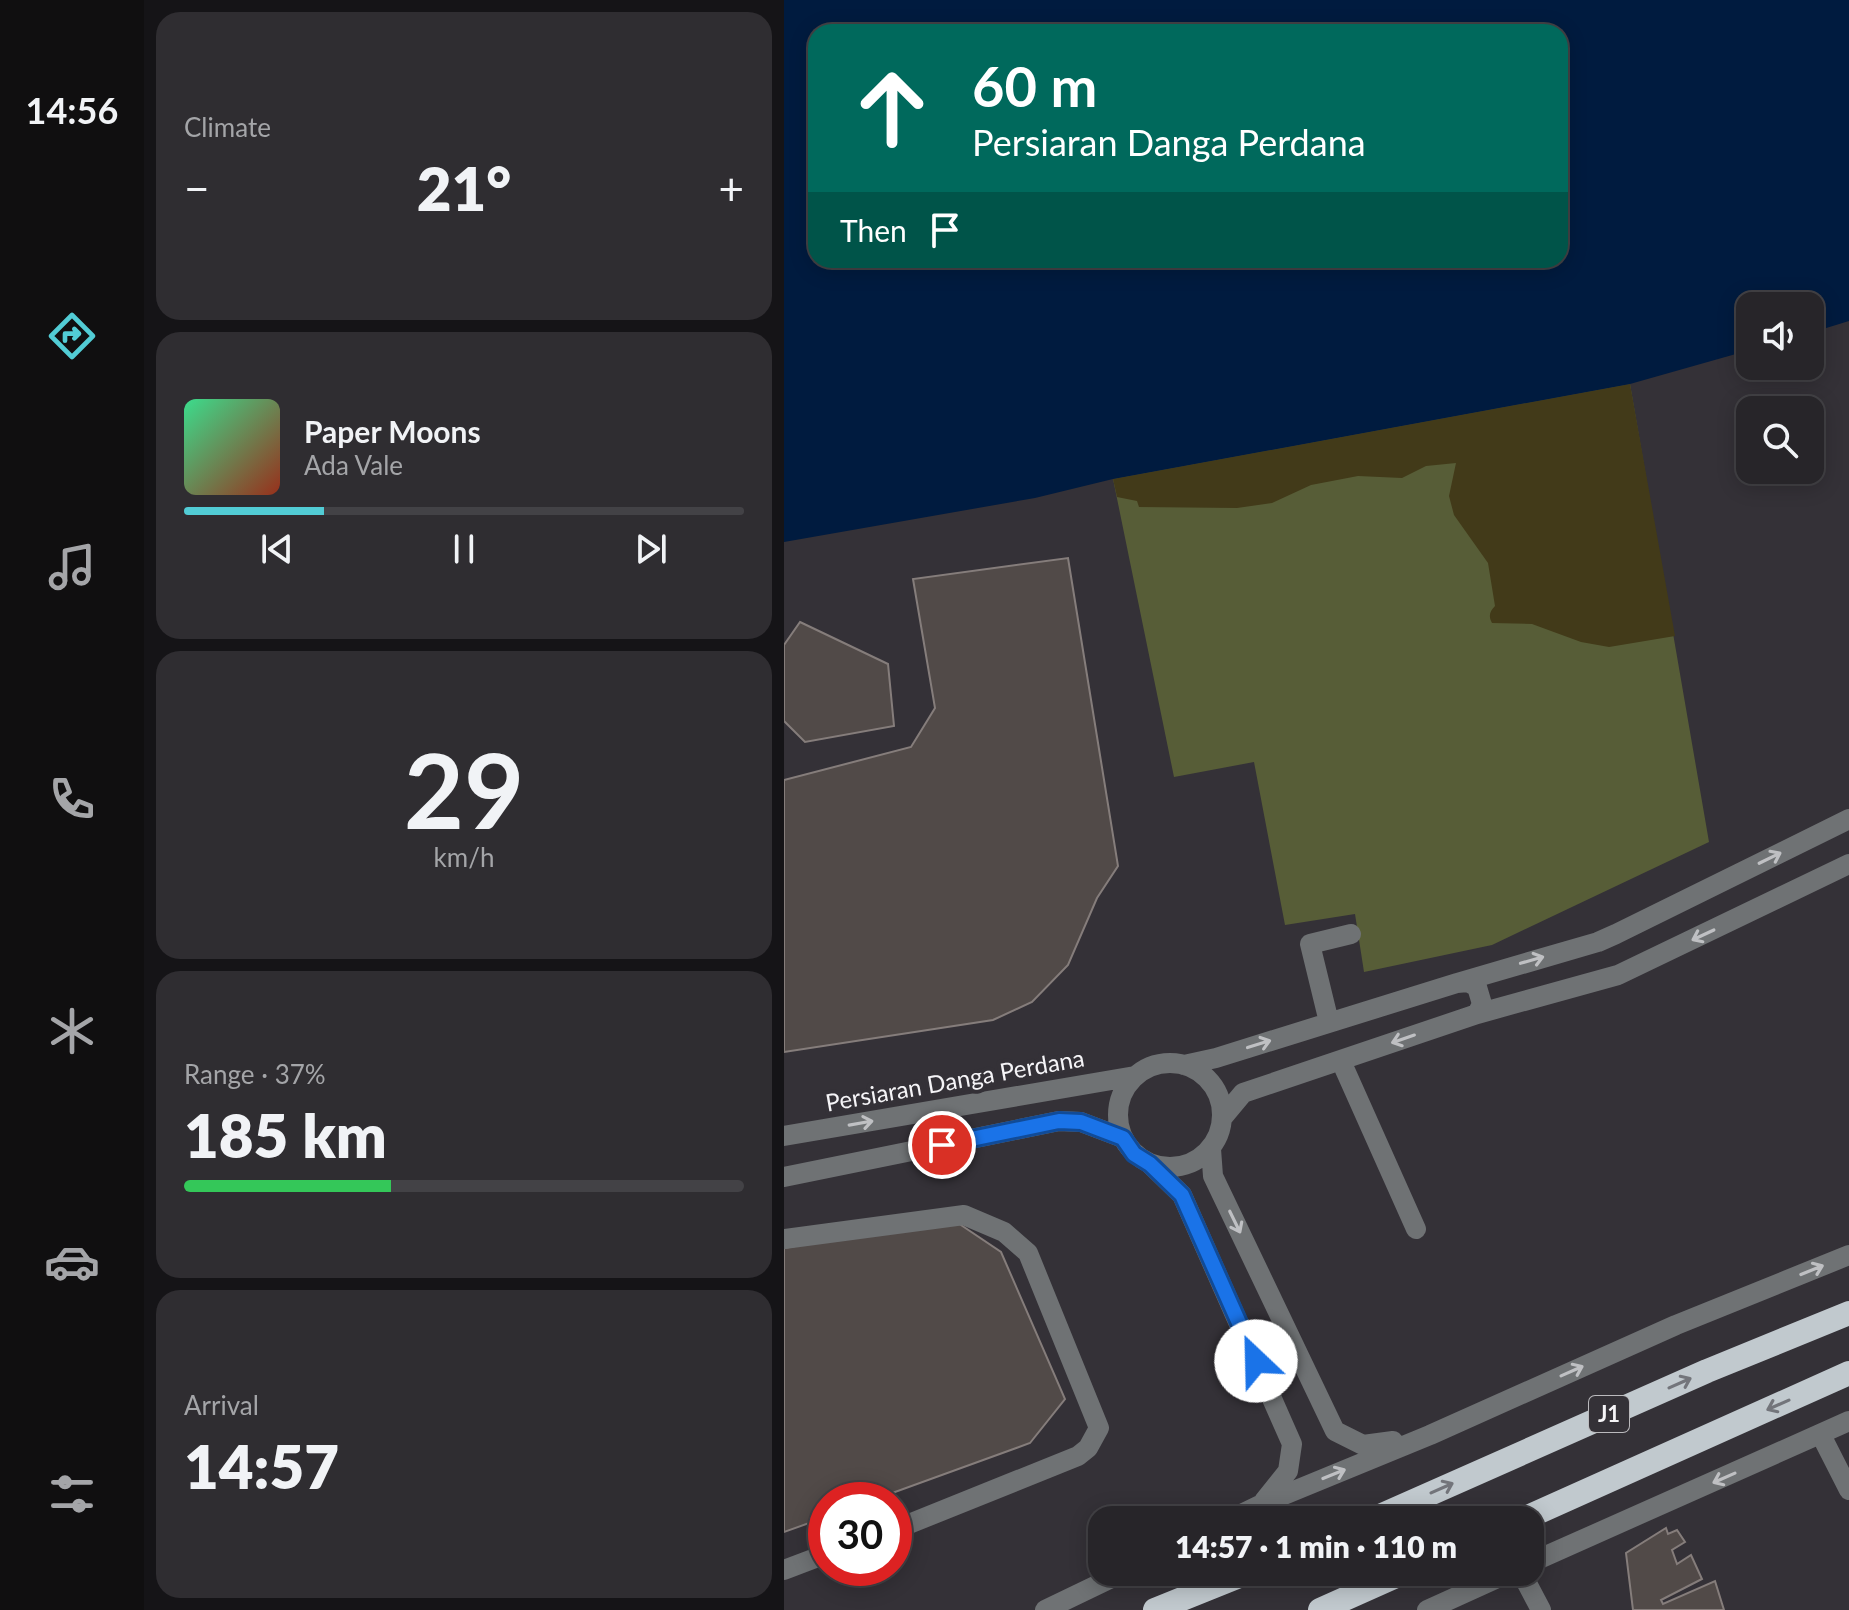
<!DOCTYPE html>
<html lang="en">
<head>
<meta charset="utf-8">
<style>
  :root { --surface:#272529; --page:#2f2d31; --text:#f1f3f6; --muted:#a4a5a8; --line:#434246; --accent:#52ccd5 }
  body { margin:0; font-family:Lato,sans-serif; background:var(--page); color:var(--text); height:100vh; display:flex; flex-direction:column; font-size:30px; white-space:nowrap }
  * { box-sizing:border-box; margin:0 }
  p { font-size:26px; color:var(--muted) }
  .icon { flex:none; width:44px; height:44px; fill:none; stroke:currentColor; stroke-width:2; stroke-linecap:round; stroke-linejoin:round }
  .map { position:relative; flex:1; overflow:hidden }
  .sheet { display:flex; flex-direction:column; gap:12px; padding:12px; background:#151417; width:640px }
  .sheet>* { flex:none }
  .hud { position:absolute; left:24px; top:24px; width:760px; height:244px; border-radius:24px; box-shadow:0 4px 20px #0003,0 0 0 2px var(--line); background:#00695c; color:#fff; overflow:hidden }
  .controls { position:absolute; left:952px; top:292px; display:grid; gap:16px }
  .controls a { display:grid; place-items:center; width:88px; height:88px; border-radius:16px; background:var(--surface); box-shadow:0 4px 20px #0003,0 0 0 2px var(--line); font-size:40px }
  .speed { position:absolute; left:24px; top:1482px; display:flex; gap:16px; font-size:40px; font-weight:700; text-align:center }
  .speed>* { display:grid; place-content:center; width:104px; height:104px; border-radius:50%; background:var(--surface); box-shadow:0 4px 20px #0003,0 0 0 2px var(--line); line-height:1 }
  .speed .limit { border:12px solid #d22; background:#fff; color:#111 }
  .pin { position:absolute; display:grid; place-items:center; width:68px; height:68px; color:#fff; margin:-34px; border:4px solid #fff; border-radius:50%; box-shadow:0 2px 8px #0007 }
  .me { position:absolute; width:88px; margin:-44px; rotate:336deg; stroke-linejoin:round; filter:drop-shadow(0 0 6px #0008) }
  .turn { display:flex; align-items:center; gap:28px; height:168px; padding:0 32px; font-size:36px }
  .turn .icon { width:104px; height:104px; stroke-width:2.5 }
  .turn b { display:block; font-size:56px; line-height:68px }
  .then { display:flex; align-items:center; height:76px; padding:0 32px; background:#0003; gap:16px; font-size:30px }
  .big { font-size:60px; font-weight:800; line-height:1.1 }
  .sheet .widget { flex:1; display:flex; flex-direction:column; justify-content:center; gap:12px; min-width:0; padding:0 28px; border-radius:24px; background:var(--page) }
  .sheet .dial { align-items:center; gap:0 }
  .dial b { font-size:104px; line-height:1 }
  .song { display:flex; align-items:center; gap:24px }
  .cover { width:96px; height:96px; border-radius:12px; background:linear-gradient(135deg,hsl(150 70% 55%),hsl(10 70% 35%)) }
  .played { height:8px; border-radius:4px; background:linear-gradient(90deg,var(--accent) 25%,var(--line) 25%) }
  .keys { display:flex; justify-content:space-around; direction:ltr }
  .heat { display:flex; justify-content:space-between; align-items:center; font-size:44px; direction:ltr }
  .charge { height:12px; border-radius:6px; background:linear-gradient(90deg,#34c759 37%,var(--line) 0) }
  .trip { position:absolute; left:304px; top:1506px; width:456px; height:80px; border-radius:24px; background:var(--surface); box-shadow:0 4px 20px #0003,0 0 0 2px var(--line); font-weight:800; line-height:80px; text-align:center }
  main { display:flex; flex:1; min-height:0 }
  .tab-bar { display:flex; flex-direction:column; width:144px; justify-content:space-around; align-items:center; background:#100f10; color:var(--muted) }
  .tab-bar .icon { width:56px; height:56px }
  .tab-bar .selected { color:var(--accent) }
  .tab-bar b { font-size:36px; color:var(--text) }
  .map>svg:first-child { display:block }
  .green { fill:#575d37 }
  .sand { fill:#423a19 }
  .water { fill:#001b3f; fill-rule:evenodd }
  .building { fill:#514a48; stroke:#857d7b; stroke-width:2 }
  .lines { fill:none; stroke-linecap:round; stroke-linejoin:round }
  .minor { stroke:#6f7274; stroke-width:20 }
  .highway { stroke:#c1c9ce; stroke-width:24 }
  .oneway { stroke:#bfc0c3 }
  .oneway2 { stroke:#73757b }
  .route-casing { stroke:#114b97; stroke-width:20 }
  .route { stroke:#1a73e8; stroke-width:14 }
  .labels { text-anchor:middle; stroke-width:8; stroke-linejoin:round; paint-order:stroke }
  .shield { fill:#343137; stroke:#bbbabd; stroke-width:2 }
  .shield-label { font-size:22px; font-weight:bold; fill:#f5f4f7 }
  .street-label { font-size:24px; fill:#f5f4f7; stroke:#343137 }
</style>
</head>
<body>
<main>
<nav class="tab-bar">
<b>14:56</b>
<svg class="icon selected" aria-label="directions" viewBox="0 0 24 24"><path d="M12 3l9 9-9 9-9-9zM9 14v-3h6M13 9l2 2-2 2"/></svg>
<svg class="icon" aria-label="music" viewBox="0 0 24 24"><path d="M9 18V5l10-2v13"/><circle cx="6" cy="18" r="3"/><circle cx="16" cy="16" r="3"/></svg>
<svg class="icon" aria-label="phone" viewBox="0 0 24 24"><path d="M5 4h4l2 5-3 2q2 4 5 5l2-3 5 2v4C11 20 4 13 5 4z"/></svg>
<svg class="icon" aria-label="climate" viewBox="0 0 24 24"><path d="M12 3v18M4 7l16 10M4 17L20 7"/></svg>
<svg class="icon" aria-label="car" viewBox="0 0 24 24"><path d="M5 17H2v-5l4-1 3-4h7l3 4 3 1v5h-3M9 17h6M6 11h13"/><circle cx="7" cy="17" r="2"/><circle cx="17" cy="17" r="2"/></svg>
<svg class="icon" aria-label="filters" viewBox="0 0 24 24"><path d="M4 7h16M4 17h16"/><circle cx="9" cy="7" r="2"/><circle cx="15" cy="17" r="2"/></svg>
</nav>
<section class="sheet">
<div class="widget"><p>Climate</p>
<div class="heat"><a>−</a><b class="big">21°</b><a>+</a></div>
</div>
<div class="widget">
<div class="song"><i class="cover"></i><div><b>Paper Moons</b><p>Ada Vale</p></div></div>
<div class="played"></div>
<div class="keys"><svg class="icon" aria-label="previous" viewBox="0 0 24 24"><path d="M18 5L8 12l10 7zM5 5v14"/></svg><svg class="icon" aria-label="pause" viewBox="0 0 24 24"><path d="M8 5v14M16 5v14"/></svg><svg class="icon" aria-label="next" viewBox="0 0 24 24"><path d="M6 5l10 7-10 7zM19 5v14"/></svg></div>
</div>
<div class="widget dial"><b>29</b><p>km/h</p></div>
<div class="widget"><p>Range · 37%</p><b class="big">185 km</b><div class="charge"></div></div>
<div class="widget"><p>Arrival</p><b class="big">14:57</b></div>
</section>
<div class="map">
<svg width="1065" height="1610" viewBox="0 0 1065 1610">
  <rect width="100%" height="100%" fill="#343137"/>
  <!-- green -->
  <path class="green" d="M846,384L925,842L708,945L580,972L571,914L501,925L470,762L390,777L329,479Z"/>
  <!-- sand -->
  <path class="sand" d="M846,384L891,636L825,647L797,642L748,624L708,623C704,616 706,611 711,606L704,563L670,515L665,496L672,463L642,466L618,478L574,476L527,485L488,503L453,508L355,507L353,501L333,497L329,479Z"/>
  <!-- water -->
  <path class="water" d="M0,0H1065V321L1026,333V306H966V350L846,384L329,479L251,498L0,542ZM32,32H776V260H32Z"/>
  <!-- building -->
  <path class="building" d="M284,558L334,866L313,898L284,965L248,1002L209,1020L0,1052V780L127,747L151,708L129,579Z
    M16,622L104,664L110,726L21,742L0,721V645Z
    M168,1219L217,1252L281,1399L246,1443L89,1500H42V1517L0,1532V1248Z
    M882,1528L884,1534L893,1530L901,1542L888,1550L893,1564L907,1555L918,1579L877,1600L879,1604L931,1581L940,1610H849L842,1553Z"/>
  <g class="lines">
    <!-- minor -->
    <path class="minor" d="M673,983L814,942L832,934L1065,819
      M545,1022L526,944L567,934
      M557,1061L632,1229
      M334 1115a52 52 0 1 1 104 0a52 52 0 1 1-104 0Z
      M400,1065L432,1058L673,983L684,982L693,987L698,1004L693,1014
      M439,1117L459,1093L693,1014L834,975L1065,864
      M0,1136L351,1076
      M427,1149L429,1176L551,1431L579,1445L609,1441
      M366,1164L398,1195L508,1444L504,1471L480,1501
      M0,1177L275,1121L297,1122L339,1138
      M0,1239L180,1215L220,1232L244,1253L315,1428L304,1448L294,1456L110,1530
      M1037,1435L1065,1490
      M445,1520L478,1504L646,1435L892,1325L1065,1255
      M746,1563L1065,1421
      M0,1570L42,1554
      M737,1572L757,1610
      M261,1610L340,1572
      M643,1610L727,1572"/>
    <!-- highway -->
    <path class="highway" d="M587,1520L923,1371L1065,1313
      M737,1520L1065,1373
      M371,1610L465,1572
      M536,1610L621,1572"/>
  </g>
  <!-- one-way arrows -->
  <defs><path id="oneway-shaft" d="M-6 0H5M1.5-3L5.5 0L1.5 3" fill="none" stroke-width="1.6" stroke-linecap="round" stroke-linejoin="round" transform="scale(2)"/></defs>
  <g class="oneway">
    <use href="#oneway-shaft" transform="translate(986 858) rotate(-26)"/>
    <use href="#oneway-shaft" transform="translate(919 935) rotate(155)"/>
    <use href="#oneway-shaft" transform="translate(748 960) rotate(-16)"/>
    <use href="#oneway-shaft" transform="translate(619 1039) rotate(161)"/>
    <use href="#oneway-shaft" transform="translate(475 1044) rotate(-17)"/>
    <use href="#oneway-shaft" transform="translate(77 1123) rotate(-10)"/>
    <use href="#oneway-shaft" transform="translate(451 1222) rotate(64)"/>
    <use href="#oneway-shaft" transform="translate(1028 1270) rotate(-22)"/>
    <use href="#oneway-shaft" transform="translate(788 1371) rotate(-24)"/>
    <use href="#oneway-shaft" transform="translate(550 1474) rotate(-22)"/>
    <use href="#oneway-shaft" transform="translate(940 1478) rotate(156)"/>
  </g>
  <g class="oneway2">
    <use href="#oneway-shaft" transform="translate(896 1383) rotate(-24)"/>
    <use href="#oneway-shaft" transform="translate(994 1405) rotate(156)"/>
    <use href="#oneway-shaft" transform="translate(658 1488) rotate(-24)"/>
  </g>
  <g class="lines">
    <!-- route casing -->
    <g class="route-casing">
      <path id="route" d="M158,1145L275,1121L297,1122L339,1138L350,1154L366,1164L398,1195L472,1361"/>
    </g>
    <!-- route -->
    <use href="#route" class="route"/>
  </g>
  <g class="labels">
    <!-- shield labels -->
    <rect class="shield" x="805" y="1396" width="40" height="36" rx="6"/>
    <g class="shield-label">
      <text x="825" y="1422">J1</text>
    </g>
    <!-- street labels -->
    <g class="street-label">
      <text transform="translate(171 1081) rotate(-10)" y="8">Persiaran Danga Perdana</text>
    </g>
  </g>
</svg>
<div class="controls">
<a><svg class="icon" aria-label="sound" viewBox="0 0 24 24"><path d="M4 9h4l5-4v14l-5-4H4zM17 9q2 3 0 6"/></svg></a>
<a><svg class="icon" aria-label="search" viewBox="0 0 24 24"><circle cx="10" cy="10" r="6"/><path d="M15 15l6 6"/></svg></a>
</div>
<div class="speed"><div class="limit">30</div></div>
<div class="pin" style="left:158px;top:1145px;background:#d93025"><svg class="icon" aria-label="arrive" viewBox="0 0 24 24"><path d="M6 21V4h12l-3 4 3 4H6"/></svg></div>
<svg class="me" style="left:472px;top:1361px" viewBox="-20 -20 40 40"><circle r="19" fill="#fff"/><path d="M0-13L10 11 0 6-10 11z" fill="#1a73e8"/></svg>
<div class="trip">14:57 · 1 min · 110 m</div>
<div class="hud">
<div class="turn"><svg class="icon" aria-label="ahead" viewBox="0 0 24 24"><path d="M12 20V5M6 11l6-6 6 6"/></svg><div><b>60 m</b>Persiaran Danga Perdana</div></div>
<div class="then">Then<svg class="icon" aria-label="arrive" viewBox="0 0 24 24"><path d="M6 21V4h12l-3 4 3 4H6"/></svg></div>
</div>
</div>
</main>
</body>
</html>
